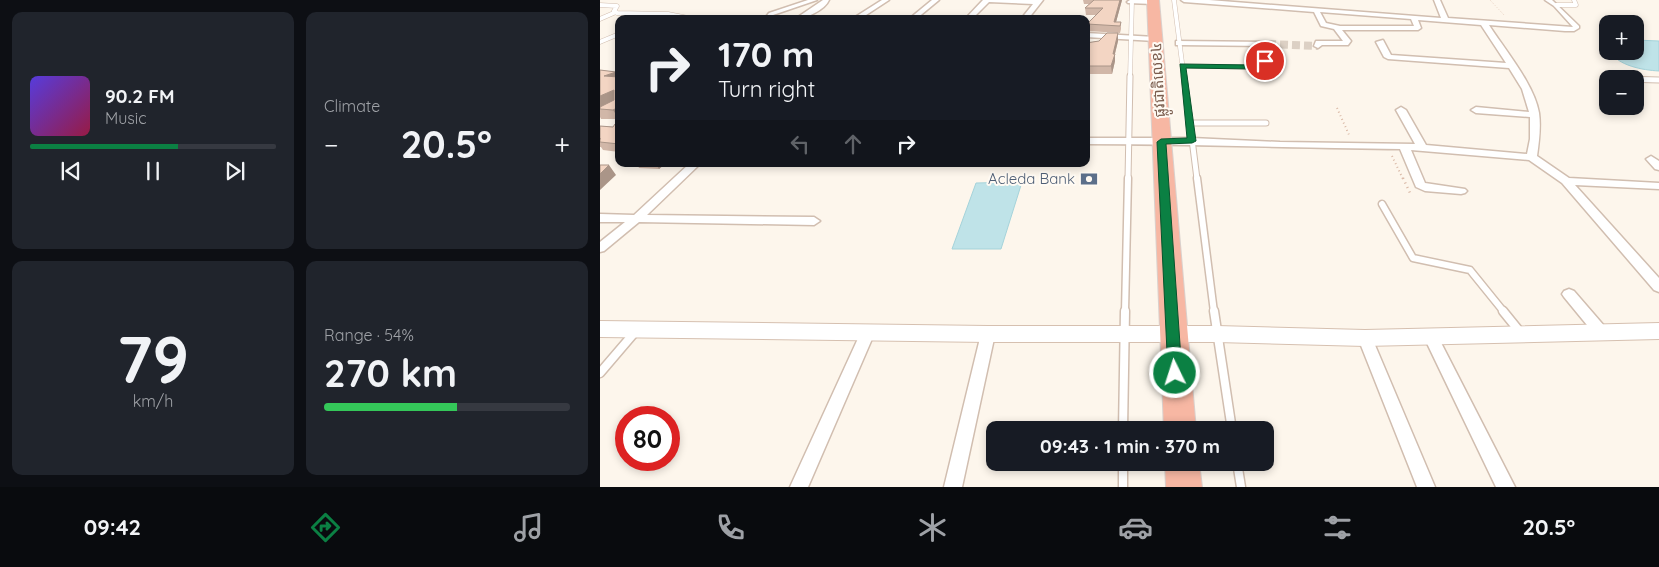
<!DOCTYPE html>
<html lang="en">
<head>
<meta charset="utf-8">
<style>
  :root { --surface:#171b24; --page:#20242c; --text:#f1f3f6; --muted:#9ea1a6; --line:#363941; --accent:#0b8043 }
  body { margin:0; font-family:Quicksand,"Noto Sans Khmer",sans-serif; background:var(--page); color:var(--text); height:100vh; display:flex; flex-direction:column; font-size:19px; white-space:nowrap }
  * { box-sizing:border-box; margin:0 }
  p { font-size:16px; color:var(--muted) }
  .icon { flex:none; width:28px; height:28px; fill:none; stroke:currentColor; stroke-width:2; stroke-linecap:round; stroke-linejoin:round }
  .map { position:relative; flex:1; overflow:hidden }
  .drawer { display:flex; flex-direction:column; gap:12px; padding:12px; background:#0d0f14; width:600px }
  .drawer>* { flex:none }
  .banner { position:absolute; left:15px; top:15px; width:475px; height:152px; border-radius:10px; box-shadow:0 2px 8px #0003; background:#171b24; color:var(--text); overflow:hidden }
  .tools { position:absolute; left:999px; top:15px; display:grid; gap:10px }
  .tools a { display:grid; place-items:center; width:45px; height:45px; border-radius:10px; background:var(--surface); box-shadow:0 2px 8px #0003; font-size:25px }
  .speed { position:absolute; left:15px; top:406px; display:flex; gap:10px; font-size:25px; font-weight:700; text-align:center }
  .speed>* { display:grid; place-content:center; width:65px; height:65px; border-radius:50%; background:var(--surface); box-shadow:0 2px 8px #0003; line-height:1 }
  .speed .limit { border:8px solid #d22; background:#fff; color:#111 }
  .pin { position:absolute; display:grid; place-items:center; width:42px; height:42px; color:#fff; margin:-21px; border:2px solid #fff; border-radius:50%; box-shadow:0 1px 5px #0007 }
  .me { position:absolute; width:55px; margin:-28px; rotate:356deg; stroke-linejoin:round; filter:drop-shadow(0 0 4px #0008) }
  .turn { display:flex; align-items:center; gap:18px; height:105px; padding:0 20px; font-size:22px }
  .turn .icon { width:65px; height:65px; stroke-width:2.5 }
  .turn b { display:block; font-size:35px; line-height:42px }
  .lanes { display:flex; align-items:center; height:48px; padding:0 20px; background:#0003; justify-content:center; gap:25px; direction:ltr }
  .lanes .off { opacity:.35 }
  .big { font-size:38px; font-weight:700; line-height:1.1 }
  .drawer .widget { flex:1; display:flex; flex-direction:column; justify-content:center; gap:8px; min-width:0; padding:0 18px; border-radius:10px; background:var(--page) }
  .drawer .dial { align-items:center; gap:0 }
  .dial b { font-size:65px; line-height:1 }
  .song { display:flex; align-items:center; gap:15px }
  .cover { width:60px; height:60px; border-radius:8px; background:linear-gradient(135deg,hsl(250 70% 55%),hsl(340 70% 35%)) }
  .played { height:5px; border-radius:2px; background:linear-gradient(90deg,var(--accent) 60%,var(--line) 60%) }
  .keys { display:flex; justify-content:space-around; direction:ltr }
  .heat { display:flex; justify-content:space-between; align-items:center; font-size:28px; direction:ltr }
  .charge { height:8px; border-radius:4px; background:linear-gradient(90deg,#34c759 54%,var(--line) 0) }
  .drawer .tiles { flex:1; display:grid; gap:12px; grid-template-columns:repeat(2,1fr) }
  .trip { position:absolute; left:386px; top:421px; width:288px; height:50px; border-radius:10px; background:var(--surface); box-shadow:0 2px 8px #0003; font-weight:700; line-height:50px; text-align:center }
  .menu { display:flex; height:80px; justify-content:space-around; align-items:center; background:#090b0e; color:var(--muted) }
  .menu .icon { width:35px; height:35px }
  .menu .selected { color:var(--accent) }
  .menu b { font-size:22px; color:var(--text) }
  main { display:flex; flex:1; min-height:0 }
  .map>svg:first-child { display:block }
  .water { fill:#bfe3e8; stroke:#a5d3da }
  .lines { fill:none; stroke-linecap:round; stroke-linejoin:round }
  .street-tunnel { stroke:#dcd0c4; stroke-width:8; stroke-dasharray:8 4; stroke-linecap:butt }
  .lane-far3-casing { stroke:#d1beb0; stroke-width:5 }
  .lane-far2-casing { stroke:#d1beb0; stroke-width:7 }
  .lane-far1-casing { stroke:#d1beb0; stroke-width:9 }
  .lane-casing { stroke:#d1beb0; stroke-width:11 }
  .street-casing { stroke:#d1beb0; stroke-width:3 }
  .secondary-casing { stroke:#d6c0b0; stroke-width:2 }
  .highway-casing { stroke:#dad1cd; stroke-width:2 }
  .path-far2 { stroke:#d9b8a5; stroke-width:1; stroke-dasharray:0.5 2; stroke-linecap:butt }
  .path-far1 { stroke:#d9b8a5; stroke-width:2; stroke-dasharray:1 3; stroke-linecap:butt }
  .path { stroke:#d9b8a5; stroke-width:2.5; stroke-dasharray:1 4; stroke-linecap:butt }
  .lane-far3 { stroke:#fff; stroke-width:4 }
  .lane-far2 { stroke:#fff; stroke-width:5 }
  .lane-far1 { stroke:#fff; stroke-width:6 }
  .lane { stroke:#fff; stroke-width:8 }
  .street { fill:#fff; fill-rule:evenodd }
  .secondary { fill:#fff; fill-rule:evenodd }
  .highway { fill:#f7b7a3; fill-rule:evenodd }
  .wall { fill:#d1b7a8 }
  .shaded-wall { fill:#aa9588 }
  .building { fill:#f3d5c3; stroke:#aa9588 }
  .route { fill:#0b8043; stroke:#07532c }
  .labels { text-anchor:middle; stroke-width:4; stroke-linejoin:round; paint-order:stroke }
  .street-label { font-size:15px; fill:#7a5c4d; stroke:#fffaf3 }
  .service-label { font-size:15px; fill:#4e5e75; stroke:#fffaf3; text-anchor:end }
</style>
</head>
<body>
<main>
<section class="drawer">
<div class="tiles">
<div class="widget">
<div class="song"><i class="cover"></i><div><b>90.2 FM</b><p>Music</p></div></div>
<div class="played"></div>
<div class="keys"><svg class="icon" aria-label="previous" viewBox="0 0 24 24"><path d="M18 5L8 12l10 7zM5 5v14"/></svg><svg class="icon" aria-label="pause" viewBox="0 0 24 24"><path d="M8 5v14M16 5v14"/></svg><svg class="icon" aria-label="next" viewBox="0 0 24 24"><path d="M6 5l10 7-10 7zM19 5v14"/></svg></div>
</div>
<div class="widget"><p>Climate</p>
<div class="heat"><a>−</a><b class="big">20.5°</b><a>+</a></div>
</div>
<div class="widget dial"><b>79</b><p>km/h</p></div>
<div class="widget"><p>Range · 54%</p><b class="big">270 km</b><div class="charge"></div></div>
</div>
</section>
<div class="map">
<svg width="1059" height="487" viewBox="0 0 1059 487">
  <rect width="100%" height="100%" fill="#fdf6ec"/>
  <!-- water -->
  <path class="water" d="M1035,40L1059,41V71C1042,70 1019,66 1009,51H1035Z
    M422,182L401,249H352L376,183Z"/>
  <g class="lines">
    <!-- street-tunnel -->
    <path class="street-tunnel" d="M668,44L718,46"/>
    <!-- lane-far3 casing -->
    <g class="lane-far3-casing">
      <path id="lane-far3" d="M574,0L584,78
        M0,5L17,6L14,11L17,13L68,14L93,19
        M956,5H976L974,0
        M0,19L16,12
        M0,42L19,34
        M582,66L653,67L663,64L665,61
        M530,78L532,0"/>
    </g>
    <!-- lane-far2 casing -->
    <g class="lane-far2-casing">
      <path id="lane-far2" d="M584,76L597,179
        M1024,79L1059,80
        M589,123H666
        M528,179L530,76"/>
    </g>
    <!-- lane-far1 casing -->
    <g class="lane-far1-casing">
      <path id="lane-far1" d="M597,178L614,312
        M782,204L813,258L870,270L904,312
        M525,312L528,178"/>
    </g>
    <!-- lane casing -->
    <g class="lane-casing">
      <path id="lane" d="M614,311L632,430
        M903,311L920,332
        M0,373L35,332
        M523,430L525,311
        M523,462V487
        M637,462L641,487"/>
    </g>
    <!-- street casing -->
    <g class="street-casing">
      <path id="street" d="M208,0H217L173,15L172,17L175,19L165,18L169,13Z
        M223,0H229C225,10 205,19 195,19Z
        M282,0H289L260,19H252Z
        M332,0H339L316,19H309Z
        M383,0H443L428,19H421L433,4L389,2L372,19H365Z
        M530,0H553L556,2L553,4L528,3L527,2Z
        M581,0H609L841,18L834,0H840L848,18L973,27L954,6L945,0H952L979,26V28L974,31H965L889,25C905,50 934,84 939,113C941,127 939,142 937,156L969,178L1059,183V189L975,185L1059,278V292L1054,290L962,183L929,160L811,150L825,183L865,189L867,191L865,193L861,194L825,191L816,187L800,149C695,148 591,144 486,144V138H592L680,142L815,144L796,110L801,107L806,110L826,145L927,154L930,139V117L876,113L871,110L876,107L929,112L922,89L909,68L788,59L784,57L776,42L783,40L791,55L906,63L881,25L818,20L821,28L818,30H742L751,41L748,45H722L718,48L714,46L716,41H743L734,29L721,26L714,12L584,2ZM720,12L811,19L814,26H740L726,23Z
        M486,33L555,37L559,39L555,41L486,37Z
        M576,41L668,42L672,44L668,46L579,45H576Z
        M1051,156L1059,161V170L1055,169L1046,159Z
        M89,164H100L47,215L214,217L220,221L214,225L39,222L4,251L0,252V242L25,222H0V214L34,215Z
        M969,289L974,291L1006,328L1008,332L1006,336L1001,338L996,336L964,297L962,294L964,291Z
        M268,326L273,328L275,332L208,487H190L261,332L263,328Z
        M388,328L393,330L395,334L362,487H344L381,334L383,330Z
        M831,331L836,333L915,487H896L824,337L826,333Z
        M765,332L770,334L772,338L835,487H817L758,338L760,334Z"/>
    </g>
    <!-- secondary casing -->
    <g class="secondary-casing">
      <path id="secondary" d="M0,321L388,326H617L765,330L1059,323V339L765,346L617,342H388L0,337Z"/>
    </g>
    <!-- highway casing -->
    <g class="highway-casing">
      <path id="highway" d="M547,0H559L596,430H564Z
        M565,462H599L602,487H566Z"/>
    </g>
    <!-- path-far2 -->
    <path class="path-far2" d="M890,0L904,15"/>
    <!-- path-far1 -->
    <path class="path-far1" d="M737,108L750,137
      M792,156L803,179"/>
    <!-- path -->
    <path class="path" d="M803,178L810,193"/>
    <!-- lane-far3 -->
    <use href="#lane-far3" class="lane-far3"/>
    <!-- lane-far2 -->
    <use href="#lane-far2" class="lane-far2"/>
    <!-- lane-far1 -->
    <use href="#lane-far1" class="lane-far1"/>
    <!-- lane -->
    <use href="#lane" class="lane"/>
    <!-- street -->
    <use href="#street" class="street"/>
    <!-- secondary -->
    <use href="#secondary" class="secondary"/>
    <!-- highway -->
    <use href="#highway" class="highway"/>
  </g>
  <!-- wall -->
  <path class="wall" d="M483,0H522L516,22H521V29L520,33L488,31L487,24L496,15H486L485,8L489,4H484Z
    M518,33V41L515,54V61L512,74H486V43L499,41Z
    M0,70L16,72L19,77V119H1L0,117Z
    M19,124V152L3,150L1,147H0V126L13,127Z
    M37,164H65L59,169L39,168Z"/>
  <!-- shaded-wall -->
  <path class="shaded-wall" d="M520,0H522L515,26L514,22Z
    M518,33V41L513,61V54Z
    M515,54V61L512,74L511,66Z
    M16,72L19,78L4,76Z
    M14,90L19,98L0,108V96Z
    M19,107V119L13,110Z
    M56,164H65L59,169Z
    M9,165L16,175L0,190V174Z"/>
  <!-- building -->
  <path class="building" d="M494,0H520L514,22H521L520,26L487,24L503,8H485Z
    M507,33H518L513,54H515L511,66H486V43L499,41Z
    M0,70L16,72L4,76L19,77V107L13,110L0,109V107L14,100V90L0,96Z
    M15,124H19V144L0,142V139H1L0,138V126L13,127Z
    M0,165H9L0,174Z"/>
  <!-- route -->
  <path class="route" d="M662,59L668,61L665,66L653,69L586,68L596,141L592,143L566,144L582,373L580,377L575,379L570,377L568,373L557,142L561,139L587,138L580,64L653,65L660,63Z"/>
  <!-- icons -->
  <defs>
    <g id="bank-bare" transform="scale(1.35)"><path d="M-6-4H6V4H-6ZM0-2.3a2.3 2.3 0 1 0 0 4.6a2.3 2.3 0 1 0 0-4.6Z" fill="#5c6f8a" stroke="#fffaf3" stroke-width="2.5" paint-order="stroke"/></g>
  </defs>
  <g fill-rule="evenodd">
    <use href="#bank-bare" x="489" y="179"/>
  </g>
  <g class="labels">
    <!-- street labels -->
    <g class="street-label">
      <text transform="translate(558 80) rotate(-93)" y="5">ផ្លូវជាតិលេខ៤</text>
    </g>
    <!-- service labels -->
    <g class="service-label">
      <text x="475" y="184">Acleda Bank</text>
    </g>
  </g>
</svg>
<div class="tools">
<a>+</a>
<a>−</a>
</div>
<div class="speed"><div class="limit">80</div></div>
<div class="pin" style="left:665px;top:61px;background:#d93025"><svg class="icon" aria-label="arrive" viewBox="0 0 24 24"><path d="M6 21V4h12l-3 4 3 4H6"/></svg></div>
<svg class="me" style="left:575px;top:373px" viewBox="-20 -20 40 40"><circle r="17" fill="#0b8043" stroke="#fff" stroke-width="3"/><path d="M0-11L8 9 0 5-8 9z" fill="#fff"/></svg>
<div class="trip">09:43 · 1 min · 370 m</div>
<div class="banner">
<div class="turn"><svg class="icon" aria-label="right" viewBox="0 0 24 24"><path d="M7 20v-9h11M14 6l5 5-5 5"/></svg><div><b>170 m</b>Turn right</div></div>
<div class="lanes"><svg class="icon off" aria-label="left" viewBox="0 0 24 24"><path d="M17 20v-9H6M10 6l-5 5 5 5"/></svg><svg class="icon off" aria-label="ahead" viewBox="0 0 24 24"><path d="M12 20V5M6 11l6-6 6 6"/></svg><svg class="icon" aria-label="right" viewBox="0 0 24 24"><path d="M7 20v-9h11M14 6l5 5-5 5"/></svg></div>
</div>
</div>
</main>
<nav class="menu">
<b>09:42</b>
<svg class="icon selected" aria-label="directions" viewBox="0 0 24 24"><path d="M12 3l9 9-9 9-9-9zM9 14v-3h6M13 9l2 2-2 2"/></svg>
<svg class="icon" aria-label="music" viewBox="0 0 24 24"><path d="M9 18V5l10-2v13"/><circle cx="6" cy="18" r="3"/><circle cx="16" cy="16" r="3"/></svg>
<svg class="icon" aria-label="phone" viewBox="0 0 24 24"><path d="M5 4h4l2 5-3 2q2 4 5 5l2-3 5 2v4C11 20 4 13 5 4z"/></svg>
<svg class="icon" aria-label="climate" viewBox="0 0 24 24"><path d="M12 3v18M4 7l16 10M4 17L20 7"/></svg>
<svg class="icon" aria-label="car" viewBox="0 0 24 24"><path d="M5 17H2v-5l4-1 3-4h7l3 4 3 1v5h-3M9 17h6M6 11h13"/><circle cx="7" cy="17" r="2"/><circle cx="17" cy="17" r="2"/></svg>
<svg class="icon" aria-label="filters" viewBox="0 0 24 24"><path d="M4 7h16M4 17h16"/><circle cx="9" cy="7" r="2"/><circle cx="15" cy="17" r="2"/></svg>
<b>20.5°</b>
</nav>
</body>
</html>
